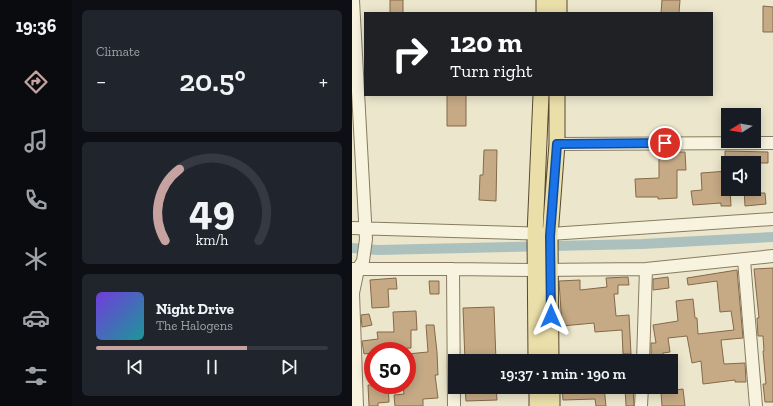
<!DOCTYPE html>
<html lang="en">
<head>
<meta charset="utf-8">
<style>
  :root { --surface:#171b24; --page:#20242c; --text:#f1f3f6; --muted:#9ea1a6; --line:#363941; --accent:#c6a3a0 }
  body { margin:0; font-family:"Zilla Slab",serif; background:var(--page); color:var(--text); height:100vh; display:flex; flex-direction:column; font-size:15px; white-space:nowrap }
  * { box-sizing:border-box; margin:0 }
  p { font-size:13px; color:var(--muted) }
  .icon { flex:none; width:22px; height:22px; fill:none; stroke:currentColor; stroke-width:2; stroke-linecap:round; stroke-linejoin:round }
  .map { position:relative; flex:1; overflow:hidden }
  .drawer { display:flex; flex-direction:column; gap:10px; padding:10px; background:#0d0f14; width:280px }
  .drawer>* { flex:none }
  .hud { position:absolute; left:12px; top:12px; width:349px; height:84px; border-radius:0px; box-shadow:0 2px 10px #0003; background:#202124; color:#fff; overflow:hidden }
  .needle { width:26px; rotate:259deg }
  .buttons { position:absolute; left:369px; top:108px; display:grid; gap:8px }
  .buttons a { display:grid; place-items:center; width:40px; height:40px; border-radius:0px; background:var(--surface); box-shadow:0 2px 10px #0003; font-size:20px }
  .speed { position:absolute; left:12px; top:342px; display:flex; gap:8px; font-size:20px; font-weight:700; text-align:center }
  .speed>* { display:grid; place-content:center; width:52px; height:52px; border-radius:50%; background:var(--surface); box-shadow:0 2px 10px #0003; line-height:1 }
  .speed .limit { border:6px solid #d22; background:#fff; color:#111 }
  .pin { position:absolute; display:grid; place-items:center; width:34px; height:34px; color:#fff; margin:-17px; border:2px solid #fff; border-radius:50%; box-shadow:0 1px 4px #0007 }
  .me { position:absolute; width:44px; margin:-22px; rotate:0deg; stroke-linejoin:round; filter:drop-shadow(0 0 3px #0008) }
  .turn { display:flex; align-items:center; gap:14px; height:84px; padding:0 20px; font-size:18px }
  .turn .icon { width:52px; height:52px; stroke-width:2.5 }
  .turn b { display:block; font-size:28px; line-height:34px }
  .big { font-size:30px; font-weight:600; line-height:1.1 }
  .drawer .tile { flex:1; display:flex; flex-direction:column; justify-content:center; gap:6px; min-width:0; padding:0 14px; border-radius:6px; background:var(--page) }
  .drawer .dial { align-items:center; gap:0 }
  .dial svg { height:104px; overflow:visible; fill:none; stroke:var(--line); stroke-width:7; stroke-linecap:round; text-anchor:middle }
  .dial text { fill:var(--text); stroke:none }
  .song { display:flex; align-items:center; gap:12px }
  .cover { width:48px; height:48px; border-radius:6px; background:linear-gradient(135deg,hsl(260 70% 55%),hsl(180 70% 35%)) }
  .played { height:4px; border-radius:2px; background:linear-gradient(90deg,var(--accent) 65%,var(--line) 65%) }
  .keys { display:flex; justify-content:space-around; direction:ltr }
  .heat { display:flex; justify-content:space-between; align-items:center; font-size:22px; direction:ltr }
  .trip { position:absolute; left:96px; top:354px; width:230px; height:40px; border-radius:0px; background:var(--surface); box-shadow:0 2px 10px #0003; font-weight:600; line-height:40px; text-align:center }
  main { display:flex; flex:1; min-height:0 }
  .tab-bar { display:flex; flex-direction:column; width:72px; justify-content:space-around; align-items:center; background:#090b0e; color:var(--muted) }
  .tab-bar .icon { width:28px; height:28px }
  .tab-bar .current { color:var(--accent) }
  .tab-bar b { font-size:18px; color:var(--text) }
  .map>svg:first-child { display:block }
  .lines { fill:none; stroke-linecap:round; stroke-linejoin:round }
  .canal { stroke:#acc1be; stroke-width:10 }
  .building { fill:#c6aa86; stroke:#856949 }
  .minor-casing { stroke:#887b61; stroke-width:14 }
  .major-casing { stroke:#564935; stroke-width:17 }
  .minor { stroke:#f7f3df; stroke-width:12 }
  .major { stroke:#eadfa9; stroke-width:15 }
  .route-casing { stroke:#114b97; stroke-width:10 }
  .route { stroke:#1a73e8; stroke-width:7 }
</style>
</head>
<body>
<main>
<nav class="tab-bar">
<b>19:36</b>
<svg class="icon current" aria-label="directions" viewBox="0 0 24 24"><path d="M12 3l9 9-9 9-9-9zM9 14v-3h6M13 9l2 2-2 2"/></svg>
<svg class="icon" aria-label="music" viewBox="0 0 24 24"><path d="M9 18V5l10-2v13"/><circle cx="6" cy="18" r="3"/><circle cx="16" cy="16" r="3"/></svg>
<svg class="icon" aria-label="phone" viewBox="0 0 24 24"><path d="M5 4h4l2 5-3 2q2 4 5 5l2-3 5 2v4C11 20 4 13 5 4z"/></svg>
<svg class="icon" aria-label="climate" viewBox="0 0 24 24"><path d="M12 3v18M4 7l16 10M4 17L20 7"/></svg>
<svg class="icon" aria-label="car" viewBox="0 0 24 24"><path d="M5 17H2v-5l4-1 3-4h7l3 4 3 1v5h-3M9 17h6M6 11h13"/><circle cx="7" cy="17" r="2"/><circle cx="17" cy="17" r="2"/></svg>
<svg class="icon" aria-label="filters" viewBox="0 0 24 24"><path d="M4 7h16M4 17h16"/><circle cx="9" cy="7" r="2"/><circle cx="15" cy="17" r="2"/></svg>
</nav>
<section class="drawer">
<div class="tile"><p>Climate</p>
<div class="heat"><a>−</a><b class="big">20.5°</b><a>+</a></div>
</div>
<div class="tile dial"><svg viewBox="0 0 100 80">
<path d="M14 69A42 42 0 1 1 86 69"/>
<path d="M14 69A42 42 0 0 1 25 14" stroke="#c6a3a0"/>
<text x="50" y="56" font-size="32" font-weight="700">49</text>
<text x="50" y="72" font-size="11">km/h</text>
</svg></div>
<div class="tile">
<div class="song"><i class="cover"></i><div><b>Night Drive</b><p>The Halogens</p></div></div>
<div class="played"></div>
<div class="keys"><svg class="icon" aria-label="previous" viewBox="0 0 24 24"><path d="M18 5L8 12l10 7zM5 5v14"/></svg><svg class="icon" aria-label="pause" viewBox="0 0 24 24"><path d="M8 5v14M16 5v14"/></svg><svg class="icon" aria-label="next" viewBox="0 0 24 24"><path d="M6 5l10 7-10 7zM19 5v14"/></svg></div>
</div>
</section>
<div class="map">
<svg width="421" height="406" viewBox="0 0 421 406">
  <rect width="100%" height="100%" fill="#ece7cc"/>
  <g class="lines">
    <!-- canal -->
    <path class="canal" d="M0,248L26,250L290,244L421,237"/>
  </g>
  <!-- building -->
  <path class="building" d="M38,0H51V13H38Z
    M310,0H328L327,13H309Z
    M411,6L421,7V32H411Z
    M95,95H114V126H95Z
    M132,150H145L144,201L127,200L128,175H131Z
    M373,151L416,152V163H373Z
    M307,152H333L334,170H325V198L306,199V197H284L283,179L307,178Z
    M376,171V189H378L379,206H369V203L341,205L339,191L350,190L349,173Z
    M392,189H403L404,193H413L414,204L393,206Z
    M421,268V402H413L411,384H414L411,351H412L411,336H406L405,318H407L402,269Z
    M385,270L391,338L369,340L372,364L393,363L394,382H383V380L351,384L349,361L340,363L335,336L316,338L318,352L311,353V361H299V343H304L301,325L326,321L324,301L341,299L343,318H345L346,334L382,330L379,311L368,312L365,281L336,285L335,278Z
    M276,277L277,285H266V294H262L264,316L277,315L279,354H271L270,330L243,332L242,323L210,326L207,281L228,280V290L255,287L254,278Z
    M316,277L317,288L301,290V279Z
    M44,278L45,289H36L37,307L20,308L18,280Z
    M77,281H87V294H78Z
    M142,307L144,361H113L111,308Z
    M64,311L65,330H59V348L37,349V351H21V353L12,354L10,341L26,339L25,332H42L41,312Z
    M17,314L20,325L10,327L9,315Z
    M74,325H82L85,352L86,375H83L86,398L71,399V406H43L42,395L52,394L51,385H55V354L76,352Z
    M16,385H36L37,402L26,403V406H17Z
    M113,387H144L145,400L114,401Z
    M210,387H252L254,406H244L243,399L211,400Z
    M273,387H281L282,406H274Z
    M331,389L333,406H310L309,392Z"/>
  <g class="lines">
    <!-- minor casing -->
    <g class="minor-casing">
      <path id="minor" d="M1,0L14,239L11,261L6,269L1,293L5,406
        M205,144L421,143
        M0,228L198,234L421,219
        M392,260L404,406
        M0,269H101L183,270L294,269L421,256
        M101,269L102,406
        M291,361L294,269
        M289,406L290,387"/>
    </g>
    <!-- major casing -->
    <g class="major-casing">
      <path id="major" d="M192,13V0
        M207,13V0
        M184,361L183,234L189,95
        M199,361L198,236L205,144V95
        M185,387V406
        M200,387V406"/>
    </g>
    <!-- minor -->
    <use href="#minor" class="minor"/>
    <!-- major -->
    <use href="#major" class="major"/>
  </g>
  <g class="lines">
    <!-- route casing -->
    <g class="route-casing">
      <path id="route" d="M199,316L198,236L205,144L313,143"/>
    </g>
    <!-- route -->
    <use href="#route" class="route"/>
  </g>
</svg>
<div class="buttons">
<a><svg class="needle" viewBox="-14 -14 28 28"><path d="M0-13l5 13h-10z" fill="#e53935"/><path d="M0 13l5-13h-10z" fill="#9ea1a6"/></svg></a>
<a><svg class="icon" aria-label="sound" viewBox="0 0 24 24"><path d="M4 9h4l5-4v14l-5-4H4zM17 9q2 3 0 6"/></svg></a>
</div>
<div class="speed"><div class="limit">50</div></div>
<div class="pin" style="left:313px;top:143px;background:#d93025"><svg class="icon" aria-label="arrive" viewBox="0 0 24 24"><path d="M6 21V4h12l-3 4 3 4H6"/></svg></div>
<svg class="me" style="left:199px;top:316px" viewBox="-20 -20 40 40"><path d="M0-17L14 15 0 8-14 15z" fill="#1a73e8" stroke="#fff" stroke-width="4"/></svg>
<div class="trip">19:37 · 1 min · 190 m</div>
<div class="hud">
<div class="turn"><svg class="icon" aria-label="right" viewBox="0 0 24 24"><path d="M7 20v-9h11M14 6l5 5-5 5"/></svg><div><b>120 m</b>Turn right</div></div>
</div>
</div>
</main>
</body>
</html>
